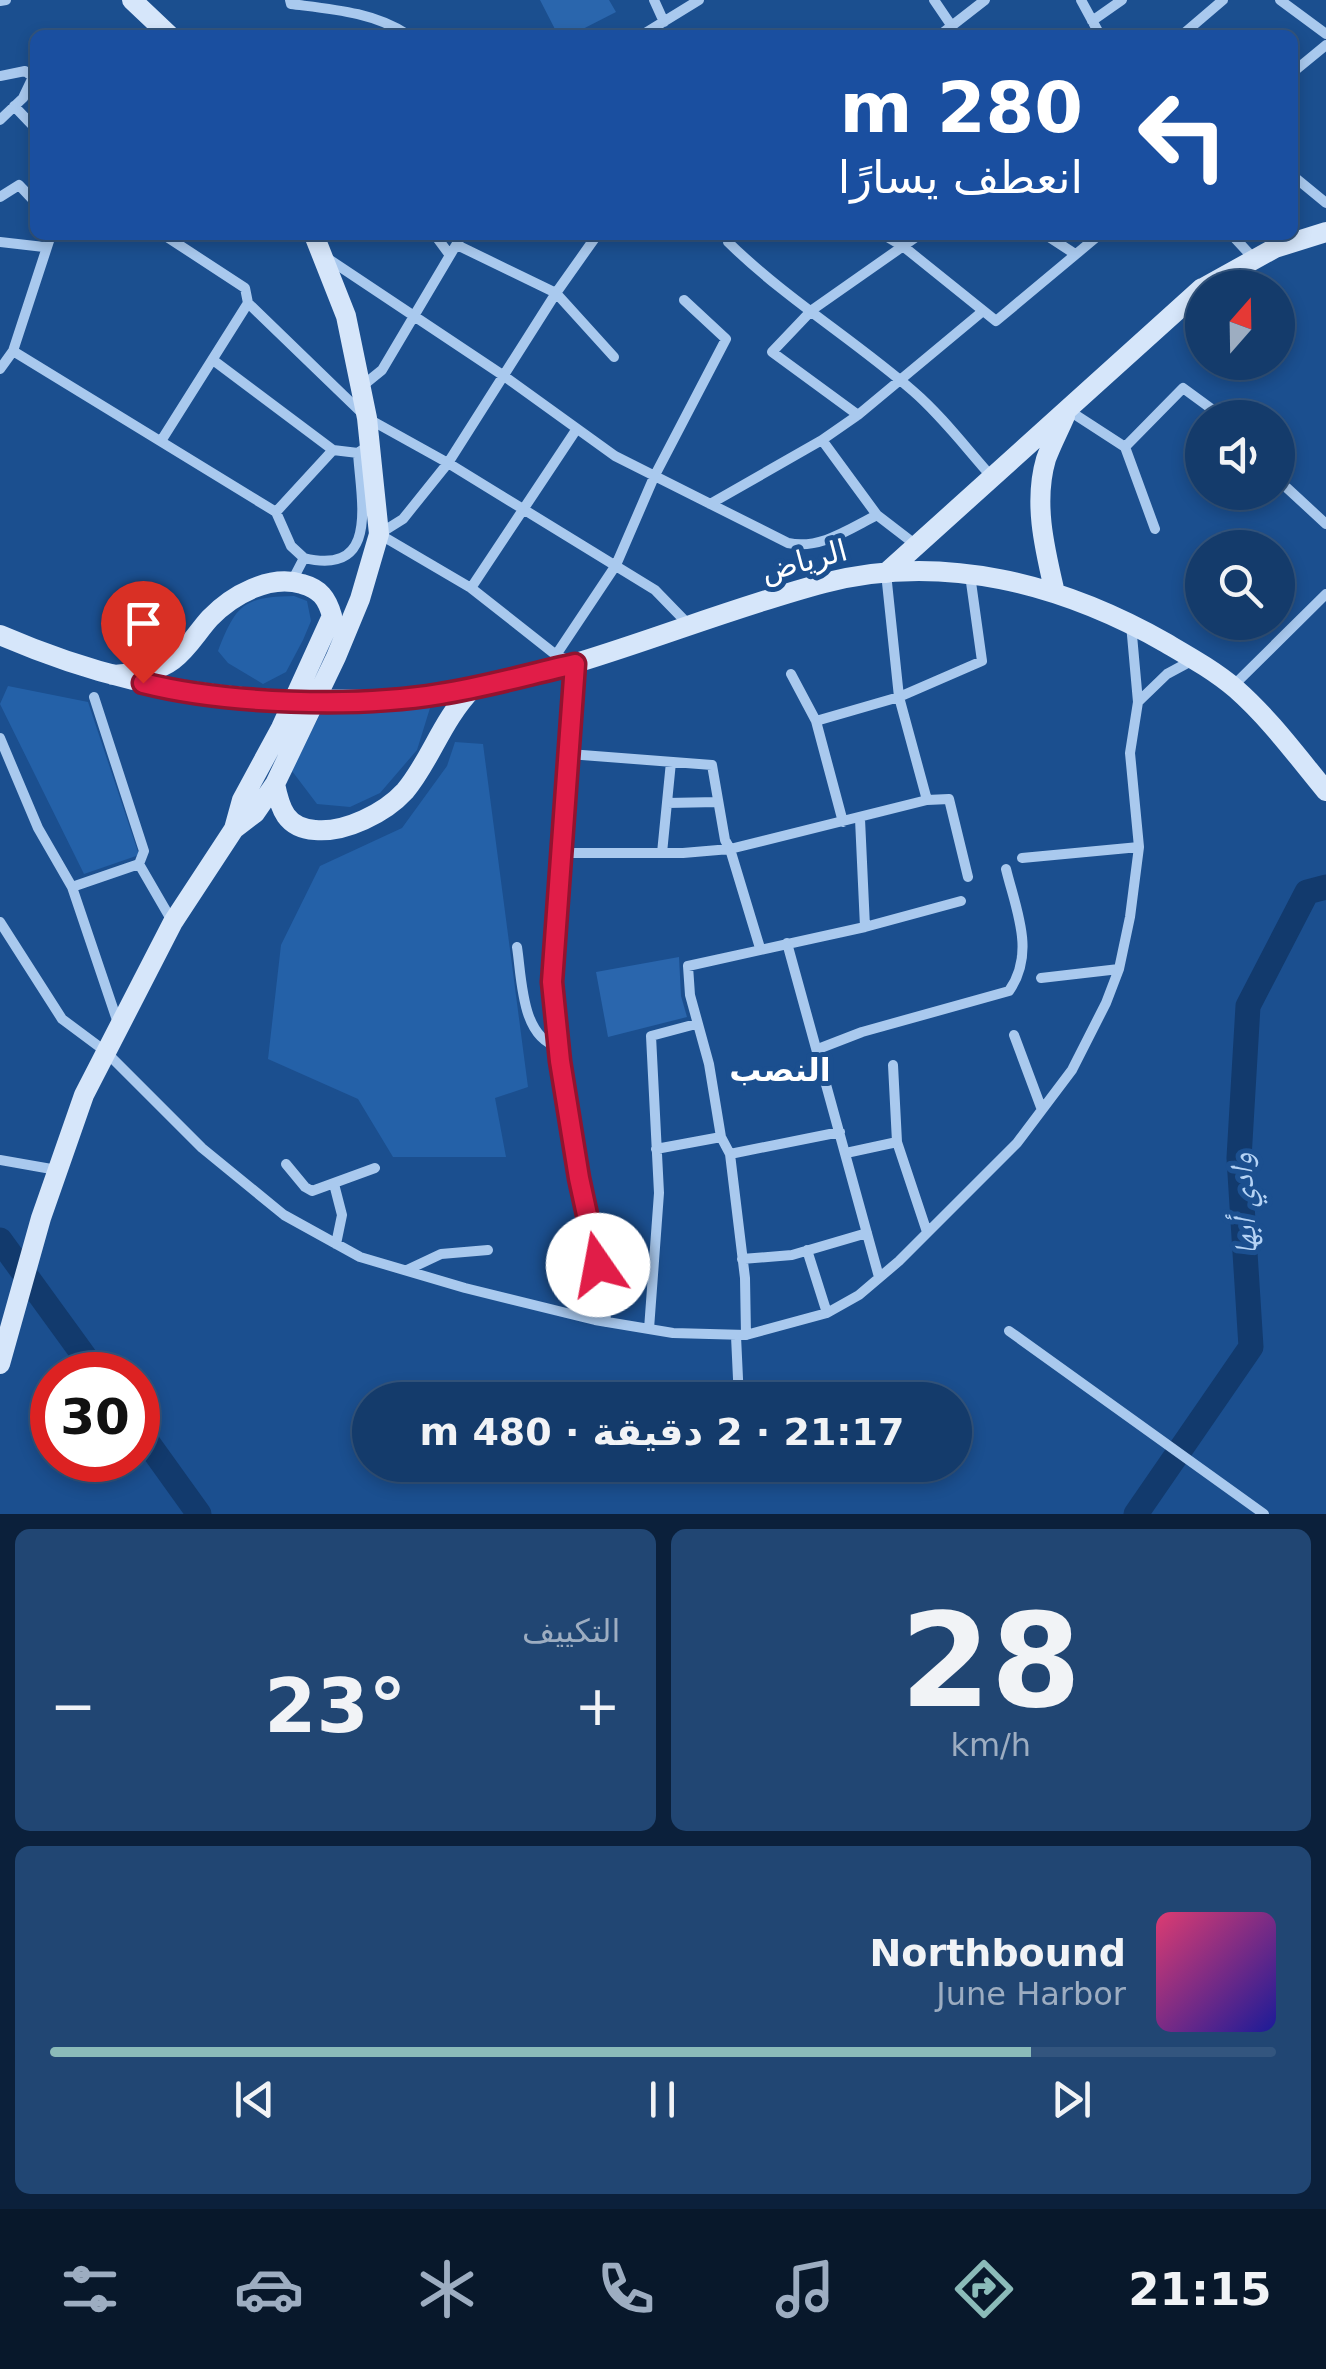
<!DOCTYPE html>
<html lang="ar">
<head>
<meta charset="utf-8">
<style>
  :root { --surface:#143b6b; --page:#214673; --text:#f1f3f6; --muted:#9dadc1; --line:#33557e; --accent:#8bbbb9 }
  body { margin:0; font-family:"DejaVu Sans","Noto Naskh Arabic",sans-serif; background:var(--page); color:var(--text); direction:rtl; height:100vh; display:flex; flex-direction:column; font-size:38px; white-space:nowrap }
  * { box-sizing:border-box; margin:0 }
  p { font-size:32px; color:var(--muted) }
  .icon { flex:none; width:55px; height:55px; fill:none; stroke:currentColor; stroke-width:2; stroke-linecap:round; stroke-linejoin:round }
  .map { position:relative; height:1514px; overflow:hidden; direction:ltr }
  .drawer { display:flex; flex-direction:column; gap:15px; padding:15px; background:#0b203b; flex:1 }
  .drawer>* { flex:none }
  .hud { position:absolute; left:30px; top:30px; width:1268px; height:210px; border-radius:15px; box-shadow:0 5px 15px #0003,0 0 0 2px var(--line); direction:rtl; background:#1a4fa0; color:#fff; overflow:hidden }
  .needle { width:65px; rotate:20deg }
  .tools { position:absolute; left:1185px; top:270px; display:grid; gap:20px }
  .tools a { display:grid; place-items:center; width:110px; height:110px; border-radius:50%; background:var(--surface); box-shadow:0 5px 15px #0003,0 0 0 2px var(--line); font-size:50px }
  .speed { position:absolute; left:30px; top:1352px; display:flex; gap:20px; font-size:50px; font-weight:700; text-align:center }
  .speed>* { display:grid; place-content:center; width:130px; height:130px; border-radius:50%; background:var(--surface); box-shadow:0 5px 15px #0003,0 0 0 2px var(--line); line-height:1 }
  .speed .limit { border:15px solid #d22; background:#fff; color:#111 }
  .pin { position:absolute; display:grid; place-items:center; width:85px; height:85px; color:#fff; margin:-102px -42px; border-radius:50% 50% 50% 0; rotate:-45deg; box-shadow:0 0 10px #0007 }
  .pin .icon { rotate:45deg }
  .me { position:absolute; width:110px; margin:-55px; rotate:348deg; stroke-linejoin:round; filter:drop-shadow(0 0 8px #0008) }
  .turn { display:flex; align-items:center; gap:35px; height:210px; padding:0 50px; font-size:45px }
  .turn .icon { width:130px; height:130px; stroke-width:2.5 }
  .turn b { display:block; font-size:70px; line-height:85px }
  .big { font-size:75px; font-weight:600; line-height:1.1 }
  .drawer .widget { flex:1; display:flex; flex-direction:column; justify-content:center; gap:15px; min-width:0; padding:0 35px; border-radius:15px; background:var(--page) }
  .drawer .dial { align-items:center; gap:0 }
  .dial b { font-size:130px; line-height:1 }
  .song { display:flex; align-items:center; gap:30px }
  .cover { width:120px; height:120px; border-radius:15px; background:linear-gradient(135deg,hsl(340 70% 55%),hsl(240 70% 35%)) }
  .played { height:10px; border-radius:5px; background:linear-gradient(90deg,var(--accent) 80%,var(--line) 80%) }
  .keys { display:flex; justify-content:space-around; direction:ltr }
  .heat { display:flex; justify-content:space-between; align-items:center; font-size:55px; direction:ltr }
  .drawer .tiles { flex:1; display:grid; gap:15px; grid-template-columns:1fr 1fr }
  .widget:last-child { grid-column:span 2 }
  .trip { position:absolute; left:352px; top:1382px; width:620px; height:100px; border-radius:50px; background:var(--surface); box-shadow:0 5px 15px #0003,0 0 0 2px var(--line); font-weight:600; line-height:100px; text-align:center; direction:rtl }
  .menu { display:flex; height:160px; justify-content:space-around; align-items:center; background:#08182b; color:var(--muted) }
  .menu .icon { width:70px; height:70px }
  .menu .active { color:var(--accent) }
  .menu b { font-size:45px; color:var(--text) }
  .map>svg:first-child { display:block }
  .green { fill:#2461a8 }
  .lines { fill:none; stroke-linecap:round; stroke-linejoin:round }
  .river { stroke:#123a6d; stroke-width:25 }
  .building { fill:#2a66ad }
  .street { stroke:#a9c9ee; stroke-width:10 }
  .secondary { stroke:#d6e6fa; stroke-width:20 }
  .secondary-bridge { stroke:#d6e6fa; stroke-width:20 }
  .route-casing { stroke:#92132f; stroke-width:25 }
  .route { stroke:#e11d48; stroke-width:18 }
  .labels { text-anchor:middle; stroke-width:10; stroke-linejoin:round; paint-order:stroke }
  .street-label { font-size:30px; fill:#fff; stroke:#1b4f8f }
  .neighbourhood-label { font-size:32px; font-weight:bold; fill:#fff; stroke:#1b4f8f }
  .water-label { font-size:32px; font-style:italic; fill:#b5d3f5; stroke:#1b4f8f }
</style>
</head>
<body>
<div class="map">
<svg width="1326" height="1514" viewBox="0 0 1326 1514">
  <rect width="100%" height="100%" fill="#1b4f8f"/>
  <!-- green -->
  <path class="green" d="M294,596L307,601L311,621L303,640L286,672L263,684L228,663L218,651C236,605 243,597 294,596Z
    M8,686L88,702L139,855L84,874L0,704Z
    M430,708L417,750L380,793L350,807L317,804L292,771L321,712Z
    M455,742L483,744L528,1087L495,1098L506,1157H393L358,1099L268,1059L281,945L320,866L402,828L447,766Z"/>
  <g class="lines">
    <!-- river -->
    <path class="river" d="M0,1240L98,1375
      M138,1429L199,1514
      M1136,1514L1251,1347L1239,1158L1248,1006L1307,892L1326,887"/>
  </g>
  <!-- building -->
  <path class="building" d="M540,0H609L616,12L571,35H558Z
    M679,957L681,996L687,1017L608,1037L596,972Z"/>
  <g class="lines">
    <!-- street -->
    <path class="street" d="M290,0L291,4C330,9 374,12 408,35
      M654,0L664,22
      M934,0L951,25
      M1081,0L1100,35
      M1280,0L1326,34
      M0,1L6,0
      M1092,21L1122,0
      M642,35L699,0
      M940,35L985,0
      M1182,35L1223,0
      M1292,73L1326,45
      M0,76L25,71L33,77L23,98L0,120
      M14,106L35,128
      M1292,175L1326,203
      M0,197L19,185L35,202
      M435,235L449,254
      M597,235L556,293L614,357
      M735,235L728,242C785,298 853,339 913,391C942,416 966,448 991,476
      M884,235L904,247L996,321L1099,235
      M1046,235L1075,254
      M1232,235L1255,260
      M0,242L44,247
      M457,245L556,293L448,463L403,519L379,534L471,588L556,655L575,663L552,982L560,1061L579,1178L597,1265L604,1282L606,1322
      M327,258L504,376L615,456L788,543C820,550 849,529 877,515
      M248,303L367,418L448,463L655,590L689,625
      M13,351L276,512L291,546L304,558L292,581
      M213,360L333,450
      M0,369L13,351L51,235
      M361,387L382,370L462,235
      M1068,410L1125,447L1155,529
      M858,415L772,352L812,310L919,235
      M1278,437L1282,434
      M822,440L877,515L916,545
      M161,441L248,303L245,288L164,235
      M1125,447L1183,388L1224,418
      M1287,488L1326,524
      M710,504L822,440L858,415L983,311
      M276,512L333,450L358,453L362,450
      M304,558C380,576 361,501 358,453
      M886,573L899,697L927,800L949,799L968,877
      M471,588L576,430
      M1131,624L1138,702L1167,674L1193,660
      M556,655L616,565L654,477L726,339L684,300
      M791,674L816,721L843,822
      M1233,686L1326,594
      M94,697L144,851L139,864L172,921
      M816,721L899,697L982,661L970,575
      M0,738L38,828L72,887L119,1026
      M569,754L712,765L725,840L730,849L927,800
      M667,803L718,802
      M860,819L865,927
      M560,853H683L730,849L760,948
      M662,853L671,762
      M1022,858L1139,847
      M72,887L139,864
      M0,922L62,1019L105,1051L202,1148L284,1215L360,1257L465,1288L595,1320L673,1333L746,1335L827,1313L859,1295L899,1261L1017,1143L1072,1070L1106,1003L1119,969L1130,917L1139,847L1130,753L1138,702
      M787,943L879,1277
      M517,947C522,979 521,1038 559,1047
      M1041,978L1119,969
      M1014,1035L1042,1110
      M818,1049L862,1032L1009,991C1036,953 1016,910 1006,869
      M893,1065L897,1142L927,1232
      M656,1149L721,1137
      M846,1153L897,1142
      M730,1154L840,1132
      M0,1160L57,1170
      M286,1164L305,1187L312,1191L375,1168
      M334,1184L342,1215L336,1244
      M807,1250L827,1313
      M742,1259L792,1255L867,1233
      M407,1270L441,1254L488,1250
      M649,1329L659,1193L651,1036L696,1024
      M1009,1331L1264,1514
      M746,1335L745,1278L730,1154L721,1137L709,1064L690,995L688,966L865,927L961,901
      M736,1336L739,1400"/>
    <!-- secondary -->
    <path class="secondary" d="M132,0L169,35
      M1203,288L1275,248L1326,232
      M886,573L1202,288
      M1055,593C1045,550 1033,503 1046,459C1051,445 1059,430 1065,416
      M0,635C90,674 173,694 270,699
      M113,675C135,673 156,673 173,660C188,649 198,631 210,618C232,595 270,574 302,584C320,589 327,598 332,616L281,728L242,800L234,829
      M386,700C451,693 516,681 579,662C661,637 741,605 824,583C943,552 1062,584 1166,643C1190,657 1215,671 1236,689C1270,719 1297,756 1326,791
      M275,784C280,809 286,828 315,830C345,833 385,813 405,791C431,760 441,721 473,688
      M0,1364L41,1218L84,1095L173,922L234,829L255,813L275,784L336,657L360,599L379,534L367,418L346,316L314,235"/>
    <!-- secondary-bridge -->
    <path class="secondary-bridge" d="M270,699L386,700"/>
  </g>
  <g class="lines">
    <!-- route casing -->
    <g class="route-casing">
      <path id="route" d="M143,683C226,704 356,708 440,694C486,687 530,674 575,664L552,982L560,1061L579,1178L598,1265"/>
    </g>
    <!-- route -->
    <use href="#route" class="route"/>
  </g>
  <g class="labels">
    <!-- street labels -->
    <g class="street-label">
      <text transform="translate(804 561) rotate(-15)" y="10">الرياض</text>
    </g>
    <!-- neighbourhood labels -->
    <g class="neighbourhood-label">
      <text x="780" y="1081">النصب</text>
    </g>
    <!-- water labels -->
    <g class="water-label">
      <text transform="translate(1243 1204) rotate(-93)" y="11">وادي أبها</text>
    </g>
  </g>
</svg>
<div class="tools">
<a><svg class="needle" viewBox="-14 -14 28 28"><path d="M0-13l5 13h-10z" fill="#e53935"/><path d="M0 13l5-13h-10z" fill="#9dadc1"/></svg></a>
<a><svg class="icon" aria-label="sound" viewBox="0 0 24 24"><path d="M4 9h4l5-4v14l-5-4H4zM17 9q2 3 0 6"/></svg></a>
<a><svg class="icon" aria-label="search" viewBox="0 0 24 24"><circle cx="10" cy="10" r="6"/><path d="M15 15l6 6"/></svg></a>
</div>
<div class="speed"><div class="limit">30</div></div>
<div class="pin" style="left:143px;top:683px;background:#d93025"><svg class="icon" aria-label="arrive" viewBox="0 0 24 24"><path d="M6 21V4h12l-3 4 3 4H6"/></svg></div>
<svg class="me" style="left:598px;top:1265px" viewBox="-20 -20 40 40"><circle r="19" fill="#fff"/><path d="M0-13L10 11 0 6-10 11z" fill="#e11d48"/></svg>
<div class="trip">21:17 · 2 دقيقة · 480 m</div>
<div class="hud">
<div class="turn"><svg class="icon" aria-label="left" viewBox="0 0 24 24"><path d="M17 20v-9H6M10 6l-5 5 5 5"/></svg><div><b>280 m</b>انعطف يسارًا</div></div>
</div>
</div>
<section class="drawer">
<div class="tiles">
<div class="widget dial"><b>28</b><p>km/h</p></div>
<div class="widget"><p>التكييف</p>
<div class="heat"><a>−</a><b class="big">23°</b><a>+</a></div>
</div>
<div class="widget">
<div class="song"><i class="cover"></i><div><b>Northbound</b><p>June Harbor</p></div></div>
<div class="played"></div>
<div class="keys"><svg class="icon" aria-label="previous" viewBox="0 0 24 24"><path d="M18 5L8 12l10 7zM5 5v14"/></svg><svg class="icon" aria-label="pause" viewBox="0 0 24 24"><path d="M8 5v14M16 5v14"/></svg><svg class="icon" aria-label="next" viewBox="0 0 24 24"><path d="M6 5l10 7-10 7zM19 5v14"/></svg></div>
</div>
</div>
</section>
<nav class="menu">
<b>21:15</b>
<svg class="icon active" aria-label="directions" viewBox="0 0 24 24"><path d="M12 3l9 9-9 9-9-9zM9 14v-3h6M13 9l2 2-2 2"/></svg>
<svg class="icon" aria-label="music" viewBox="0 0 24 24"><path d="M9 18V5l10-2v13"/><circle cx="6" cy="18" r="3"/><circle cx="16" cy="16" r="3"/></svg>
<svg class="icon" aria-label="phone" viewBox="0 0 24 24"><path d="M5 4h4l2 5-3 2q2 4 5 5l2-3 5 2v4C11 20 4 13 5 4z"/></svg>
<svg class="icon" aria-label="climate" viewBox="0 0 24 24"><path d="M12 3v18M4 7l16 10M4 17L20 7"/></svg>
<svg class="icon" aria-label="car" viewBox="0 0 24 24"><path d="M5 17H2v-5l4-1 3-4h7l3 4 3 1v5h-3M9 17h6M6 11h13"/><circle cx="7" cy="17" r="2"/><circle cx="17" cy="17" r="2"/></svg>
<svg class="icon" aria-label="filters" viewBox="0 0 24 24"><path d="M4 7h16M4 17h16"/><circle cx="9" cy="7" r="2"/><circle cx="15" cy="17" r="2"/></svg>
</nav>
</body>
</html>
